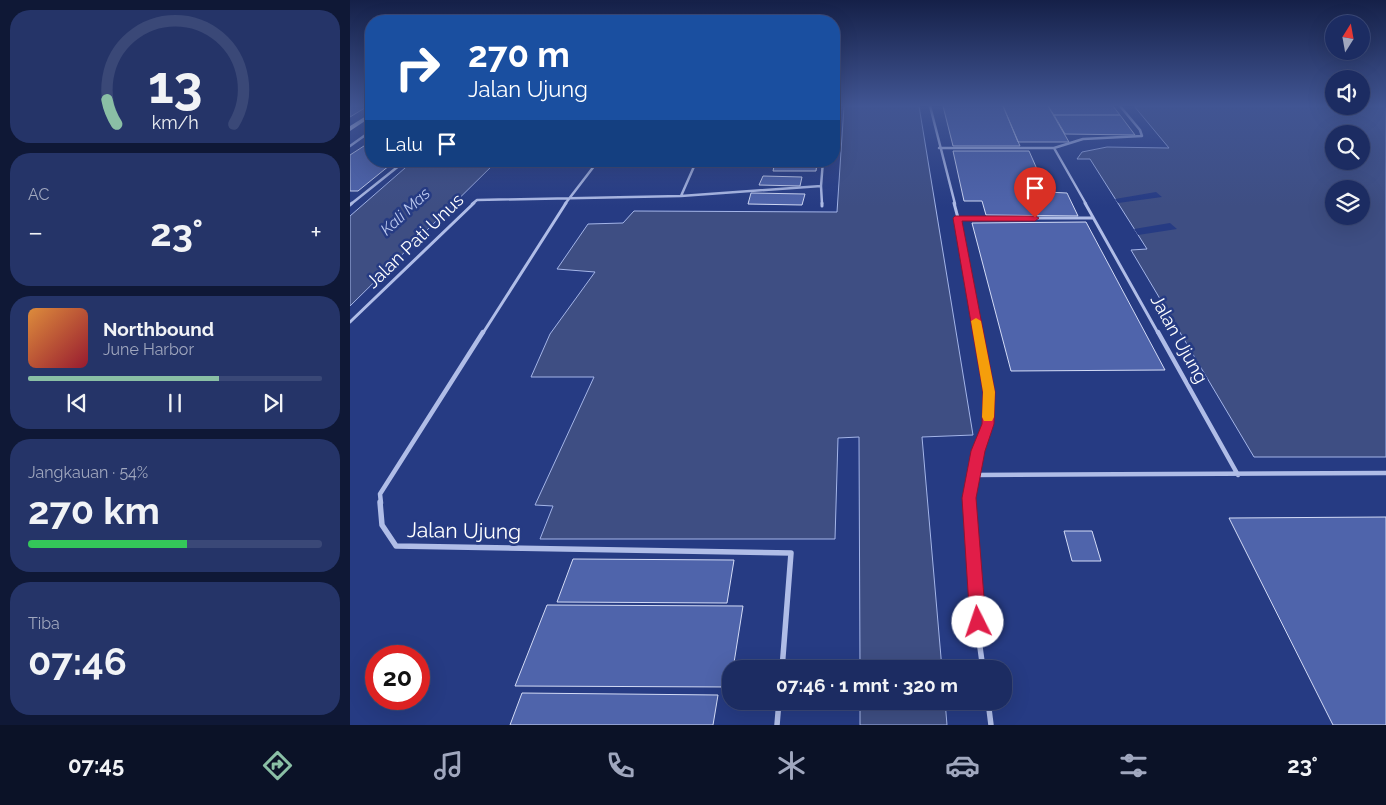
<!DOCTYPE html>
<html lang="id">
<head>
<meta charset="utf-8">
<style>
  :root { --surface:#1c2c62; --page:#253468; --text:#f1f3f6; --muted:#a0a7be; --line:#3a4877; --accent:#8abfa5 }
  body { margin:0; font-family:Raleway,sans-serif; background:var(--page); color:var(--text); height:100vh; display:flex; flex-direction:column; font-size:19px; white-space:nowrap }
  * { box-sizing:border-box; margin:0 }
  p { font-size:16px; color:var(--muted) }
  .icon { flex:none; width:28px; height:28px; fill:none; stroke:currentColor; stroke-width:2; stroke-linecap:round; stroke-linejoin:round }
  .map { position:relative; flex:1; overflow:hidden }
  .details { display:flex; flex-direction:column; gap:10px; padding:10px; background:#0f1836; width:350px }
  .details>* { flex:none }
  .hud { position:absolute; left:15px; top:15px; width:475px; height:152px; border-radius:20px; box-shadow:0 5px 20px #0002,0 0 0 1px var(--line); background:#1a4fa0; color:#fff; overflow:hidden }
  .needle { width:32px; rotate:11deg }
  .buttons { position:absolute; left:975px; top:15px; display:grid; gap:10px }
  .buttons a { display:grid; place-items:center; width:45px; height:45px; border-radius:50%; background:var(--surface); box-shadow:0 5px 20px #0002,0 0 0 1px var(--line); font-size:25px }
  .speed { position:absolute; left:15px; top:645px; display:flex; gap:10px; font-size:25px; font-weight:700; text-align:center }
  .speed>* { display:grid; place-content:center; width:65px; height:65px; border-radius:50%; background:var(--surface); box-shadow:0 5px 20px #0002,0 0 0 1px var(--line); line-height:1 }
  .speed .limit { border:8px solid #d22; background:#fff; color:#111 }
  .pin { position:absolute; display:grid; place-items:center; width:42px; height:42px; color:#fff; margin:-51px -21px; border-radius:50% 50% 50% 0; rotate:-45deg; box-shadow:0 0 5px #0007 }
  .pin .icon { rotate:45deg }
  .me { position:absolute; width:55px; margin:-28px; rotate:356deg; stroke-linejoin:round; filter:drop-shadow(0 0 4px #0008) }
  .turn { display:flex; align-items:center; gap:18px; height:105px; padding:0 20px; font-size:22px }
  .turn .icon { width:65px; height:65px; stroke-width:2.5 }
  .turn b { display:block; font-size:35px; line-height:42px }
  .then { display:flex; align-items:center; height:48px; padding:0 20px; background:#0003; gap:10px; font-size:19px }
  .big { font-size:38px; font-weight:700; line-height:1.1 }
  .details .card { flex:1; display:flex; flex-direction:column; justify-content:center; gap:8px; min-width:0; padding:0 18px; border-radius:20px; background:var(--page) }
  .details .dial { align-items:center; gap:0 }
  .dial svg { height:130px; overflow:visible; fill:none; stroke:var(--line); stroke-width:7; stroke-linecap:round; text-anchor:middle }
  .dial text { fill:var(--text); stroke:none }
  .song { display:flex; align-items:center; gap:15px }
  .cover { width:60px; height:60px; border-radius:8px; background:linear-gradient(135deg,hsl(30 70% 55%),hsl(350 70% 35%)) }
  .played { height:5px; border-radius:2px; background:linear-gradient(90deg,var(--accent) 65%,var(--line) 65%) }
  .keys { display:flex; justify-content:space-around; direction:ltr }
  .heat { display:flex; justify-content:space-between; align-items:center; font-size:28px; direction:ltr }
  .charge { height:8px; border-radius:4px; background:linear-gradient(90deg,#34c759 54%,var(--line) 0) }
  .trip { position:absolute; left:372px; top:660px; width:290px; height:50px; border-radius:20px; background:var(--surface); box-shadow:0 5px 20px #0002,0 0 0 1px var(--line); font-weight:700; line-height:50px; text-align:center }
  .dock { display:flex; height:80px; justify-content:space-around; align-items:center; background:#0b1227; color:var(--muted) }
  .dock .icon { width:35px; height:35px }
  .dock .selected { color:var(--accent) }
  .dock b { font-size:22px; color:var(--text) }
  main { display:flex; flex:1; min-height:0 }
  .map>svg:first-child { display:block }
  .water { fill:#3e4e83; stroke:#a4b5e8; fill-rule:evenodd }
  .pier { fill:#263b83 }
  .building { fill:#4f64ab; stroke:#d3dbf6 }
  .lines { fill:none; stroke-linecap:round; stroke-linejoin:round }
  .lane-far3 { stroke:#b0bde7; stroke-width:2.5 }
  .lane-far2 { stroke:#b0bde7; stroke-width:3 }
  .lane-far1 { stroke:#b0bde7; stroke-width:4.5 }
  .lane { stroke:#b0bde7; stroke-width:5.5 }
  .secondary { fill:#d9e0f6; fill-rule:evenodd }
  .route { fill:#e11d48; stroke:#92132f }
  .slow { fill:#f59e0b }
  .labels { text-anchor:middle; stroke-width:5; stroke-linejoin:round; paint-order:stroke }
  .far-water-label { font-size:16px; font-style:italic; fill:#bbc8ef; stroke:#263b83 }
  .street-label { font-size:18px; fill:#fff; stroke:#263b83 }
  .near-street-label { font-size:21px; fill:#fff; stroke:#263b83 }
</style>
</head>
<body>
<main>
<section class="details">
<div class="card dial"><svg viewBox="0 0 100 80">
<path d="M14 69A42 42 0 1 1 86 69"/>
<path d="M14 69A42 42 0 0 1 8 54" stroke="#8abfa5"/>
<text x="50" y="56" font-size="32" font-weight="700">13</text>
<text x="50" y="72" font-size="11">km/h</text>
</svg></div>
<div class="card"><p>AC</p>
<div class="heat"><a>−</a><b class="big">23°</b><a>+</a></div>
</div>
<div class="card">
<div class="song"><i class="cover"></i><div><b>Northbound</b><p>June Harbor</p></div></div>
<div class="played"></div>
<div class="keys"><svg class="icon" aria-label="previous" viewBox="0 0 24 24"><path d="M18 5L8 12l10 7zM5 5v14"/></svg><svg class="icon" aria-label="pause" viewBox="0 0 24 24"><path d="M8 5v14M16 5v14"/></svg><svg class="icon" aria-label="next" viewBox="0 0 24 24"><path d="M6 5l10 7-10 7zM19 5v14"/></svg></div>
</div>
<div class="card"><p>Jangkauan · 54%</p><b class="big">270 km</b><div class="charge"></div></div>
<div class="card"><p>Tiba</p><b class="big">07:46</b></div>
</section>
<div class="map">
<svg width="1036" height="725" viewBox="0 0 1036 725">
  <rect width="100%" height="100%" fill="#263b83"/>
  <!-- water -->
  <path class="water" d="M494,106H569L623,435L572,437L592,669H510L509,437L488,438L485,539H190L203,506L185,505L244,377H181L200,334L245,272L207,269L238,224L273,223L284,211L487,212Z
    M784,106H1036V457H904L781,250L797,249L740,159H727L732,152L757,147L819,148ZM984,134H1011V161H984ZM984,189H1011V216H984Z
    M63,161H147L0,306V216Z
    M510,701H595L597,725H510Z"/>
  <!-- pier -->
  <path class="pier" d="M806,192L812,197L768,203L765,199Z
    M820,223L827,229L788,235L784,229Z"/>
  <!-- building -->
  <path class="building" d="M2,106H18L0,117V107Z
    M593,106H653L670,146H603Z
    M653,106H698L719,142H668Z
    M698,106H763L770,115H704Z
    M704,115H770L785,135L715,134Z
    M17,144H21V161H45L8,191H0V155Z
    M603,151H679L697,192L717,193L728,216L636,215L632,201H614Z
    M425,162L467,163L466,171H423Z
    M413,176L452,177L450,186L409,185Z
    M401,193L455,194L452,205L398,204Z
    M736,222L815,370L661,371L622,223Z
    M1036,517V725H983L879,518Z
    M714,531H742L751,561H722Z
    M223,559L384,560L377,603L207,602Z
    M197,605L393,606L383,669H381L380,687L165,686Z
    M172,693L368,695L363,725H160Z"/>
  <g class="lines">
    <!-- lane-far3 -->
    <path class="lane-far3" d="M580,106L605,204
      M0,146L21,131
      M589,148H704
      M305,164H345
      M471,186L472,204
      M331,196L346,162
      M1,204L55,161
      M122,204L127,200L331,196L471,186L473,161
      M215,204L248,161
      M736,204L704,148L733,139L792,136L790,130L770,106"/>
    <!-- lane-far2 -->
    <path class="lane-far2" d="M472,203V206
      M604,203L608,218H743
      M735,203L808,333
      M0,205L2,203
      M608,218L629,333
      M0,322L124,203
      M133,333L216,203"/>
    <!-- lane-far1 -->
    <path class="lane-far1" d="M808,332L888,475
      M623,475L1036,473
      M31,503L30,494L133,332
      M619,503L628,451L638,424L639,392L628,332"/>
    <!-- lane -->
    <path class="lane" d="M30,502L32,525L46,546L441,553L432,669
      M619,502L629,640L633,669
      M638,701L641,725
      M427,725L429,701"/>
    <!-- secondary -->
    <path class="secondary" d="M21,113V117L0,131V126Z"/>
  </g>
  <!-- sky -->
  <linearGradient id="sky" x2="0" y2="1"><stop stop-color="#152048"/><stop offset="0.51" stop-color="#415593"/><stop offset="1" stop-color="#415593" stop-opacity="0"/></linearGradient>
  <rect width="1036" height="207" fill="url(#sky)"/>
  <!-- route -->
  <path class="route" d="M605,216H685L689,218L685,221H612L645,392L644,424L635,451L626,498L636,622L634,628L628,631L622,628L620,622L612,498L621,451L632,424L633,392L603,218Z"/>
  <!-- slow -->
  <path class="slow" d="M626,318L631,321L645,392L644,417L642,421H634L632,417L633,392L621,321Z"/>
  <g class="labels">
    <!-- far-water labels -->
    <g class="far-water-label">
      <text transform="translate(55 211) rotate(-43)" y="6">Kali Mas</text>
    </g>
    <!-- street labels -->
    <g class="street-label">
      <text transform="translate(65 241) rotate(-44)" y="6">Jalan Pati Unus</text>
      <text transform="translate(829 339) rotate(61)" y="6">Jalan Ujung</text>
    </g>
    <!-- near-street labels -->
    <g class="near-street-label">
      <text transform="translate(114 531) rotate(1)" y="7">Jalan Ujung</text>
    </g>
  </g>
</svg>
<div class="buttons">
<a><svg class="needle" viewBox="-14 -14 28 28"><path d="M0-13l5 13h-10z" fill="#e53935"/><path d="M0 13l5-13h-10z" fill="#a0a7be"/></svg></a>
<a><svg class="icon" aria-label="sound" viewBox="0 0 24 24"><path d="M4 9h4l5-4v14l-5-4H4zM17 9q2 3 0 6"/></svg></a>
<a><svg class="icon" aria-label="search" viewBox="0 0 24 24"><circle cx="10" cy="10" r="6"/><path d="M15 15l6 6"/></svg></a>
<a><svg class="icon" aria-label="layers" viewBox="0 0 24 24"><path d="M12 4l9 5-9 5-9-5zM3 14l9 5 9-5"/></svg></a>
</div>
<div class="speed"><div class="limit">20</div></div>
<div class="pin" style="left:685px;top:218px;background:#d93025"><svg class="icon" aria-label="arrive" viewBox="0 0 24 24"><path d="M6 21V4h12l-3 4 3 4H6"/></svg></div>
<svg class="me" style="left:628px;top:622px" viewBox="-20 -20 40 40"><circle r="19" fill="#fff"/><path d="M0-13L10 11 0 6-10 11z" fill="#e11d48"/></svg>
<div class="trip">07:46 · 1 mnt · 320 m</div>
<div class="hud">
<div class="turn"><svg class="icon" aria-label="right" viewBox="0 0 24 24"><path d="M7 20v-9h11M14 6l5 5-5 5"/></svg><div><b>270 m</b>Jalan Ujung</div></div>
<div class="then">Lalu<svg class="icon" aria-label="arrive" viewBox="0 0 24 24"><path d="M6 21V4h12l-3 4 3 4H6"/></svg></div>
</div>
</div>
</main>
<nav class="dock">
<b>07:45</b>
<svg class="icon selected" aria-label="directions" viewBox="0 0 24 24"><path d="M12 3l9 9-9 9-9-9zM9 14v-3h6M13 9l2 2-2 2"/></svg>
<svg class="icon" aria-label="music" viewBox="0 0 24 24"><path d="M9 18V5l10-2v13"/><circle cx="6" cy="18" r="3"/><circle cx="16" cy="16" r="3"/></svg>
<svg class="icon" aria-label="phone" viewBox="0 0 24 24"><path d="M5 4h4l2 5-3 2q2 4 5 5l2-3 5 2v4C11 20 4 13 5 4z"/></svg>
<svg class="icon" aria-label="climate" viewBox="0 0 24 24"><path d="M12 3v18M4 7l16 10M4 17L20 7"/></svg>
<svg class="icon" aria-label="car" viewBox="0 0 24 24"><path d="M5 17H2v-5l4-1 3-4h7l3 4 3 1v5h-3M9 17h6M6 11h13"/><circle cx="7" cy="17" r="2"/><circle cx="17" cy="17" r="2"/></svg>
<svg class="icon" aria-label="filters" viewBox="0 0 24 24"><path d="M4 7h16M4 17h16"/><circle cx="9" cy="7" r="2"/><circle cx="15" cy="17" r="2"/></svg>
<b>23°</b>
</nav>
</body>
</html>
